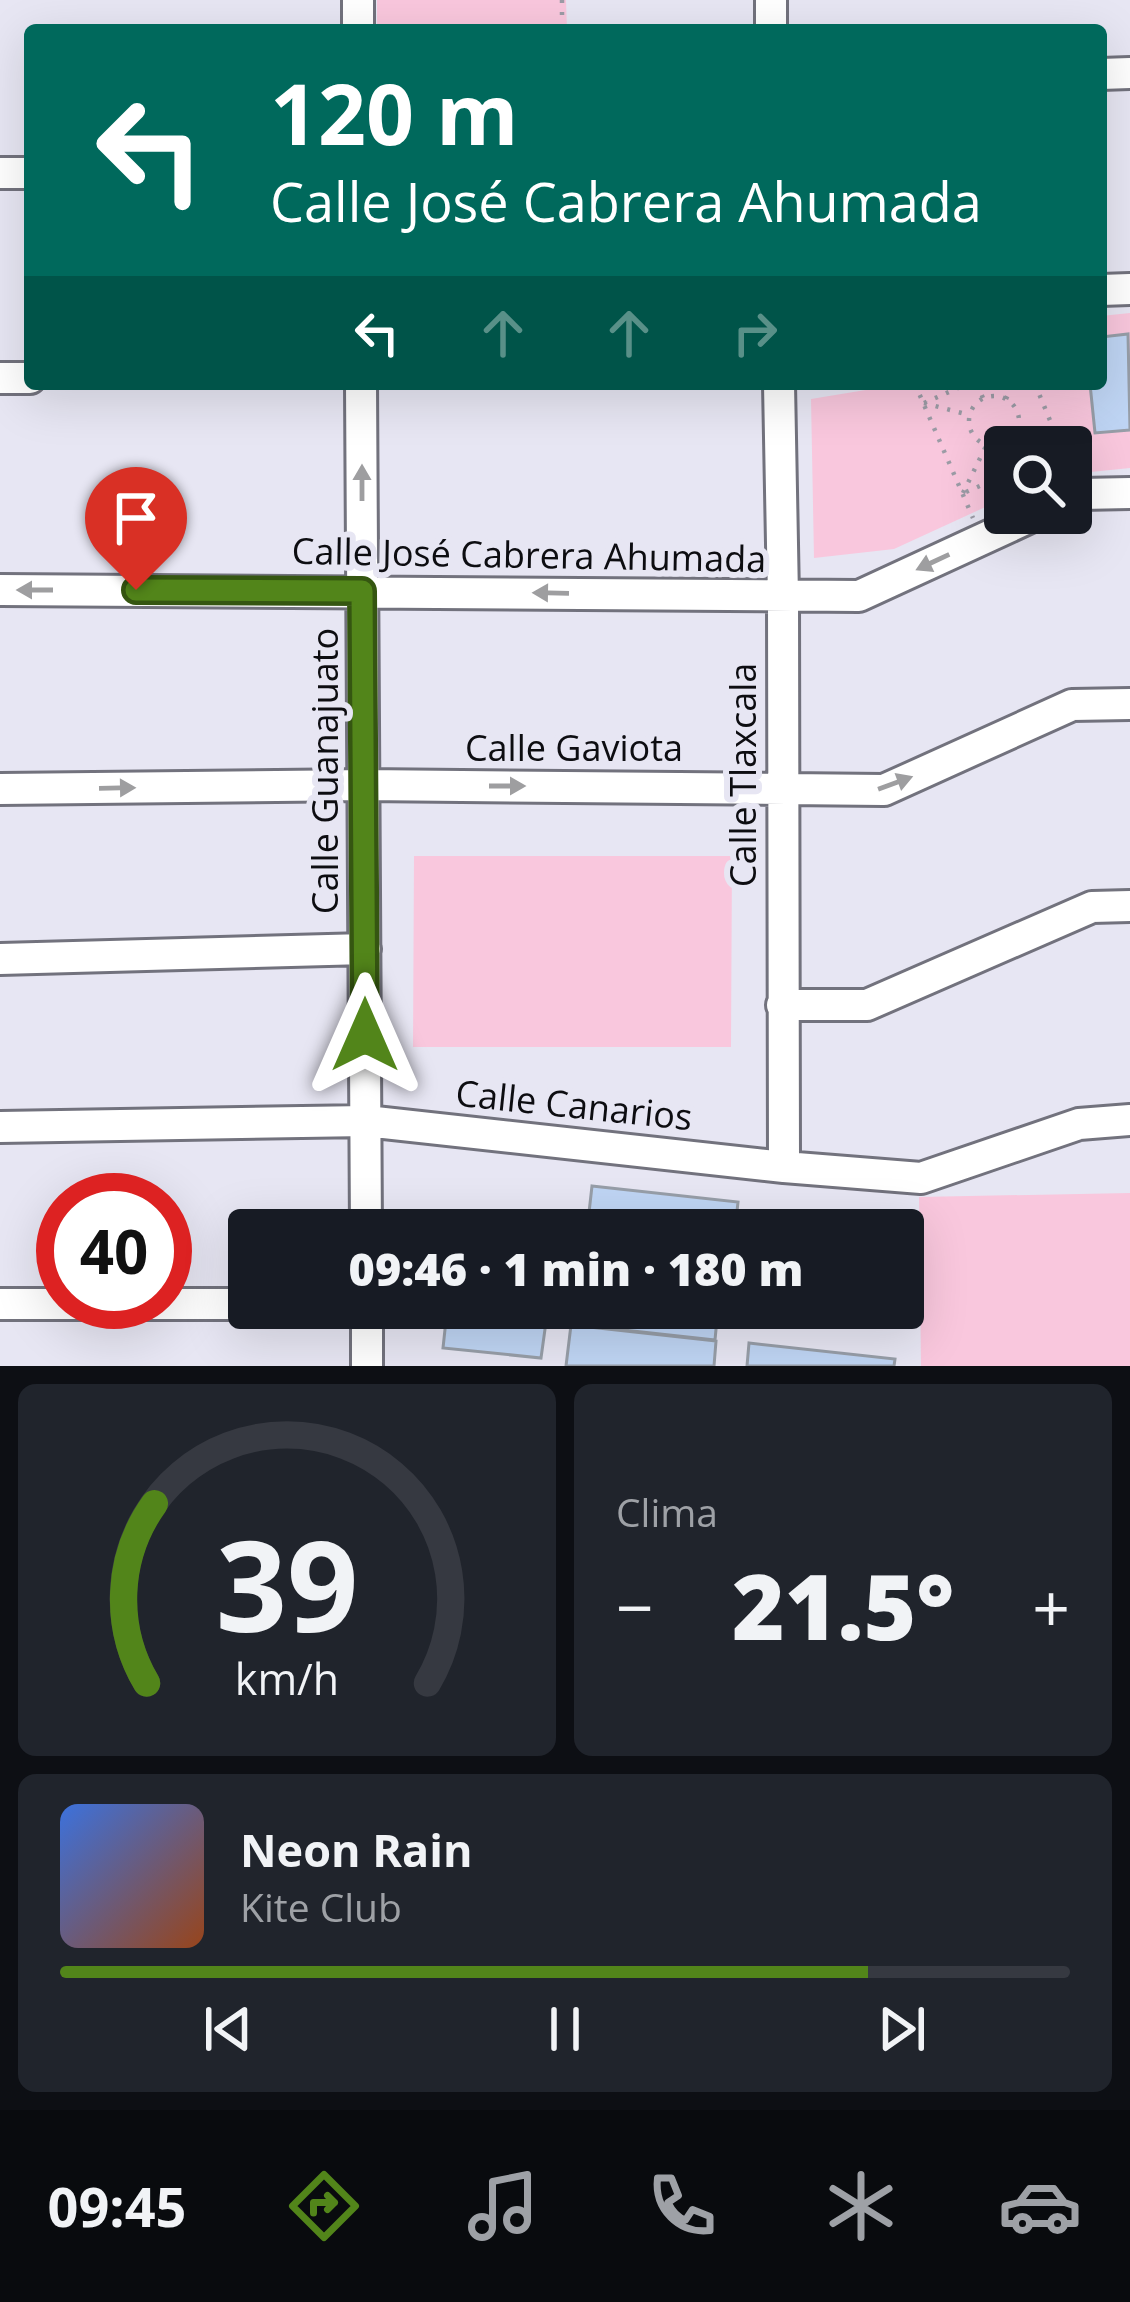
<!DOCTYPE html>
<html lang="es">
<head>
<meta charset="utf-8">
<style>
  :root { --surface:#171b24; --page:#20242c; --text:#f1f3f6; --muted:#9ea1a6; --line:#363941; --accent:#52851a }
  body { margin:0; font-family:"Open Sans",sans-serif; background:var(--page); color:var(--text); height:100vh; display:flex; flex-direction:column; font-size:45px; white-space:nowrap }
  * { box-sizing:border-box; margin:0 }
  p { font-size:39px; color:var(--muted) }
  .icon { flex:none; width:66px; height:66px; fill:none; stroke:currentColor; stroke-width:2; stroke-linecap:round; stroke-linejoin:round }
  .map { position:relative; height:1366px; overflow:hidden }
  .sheet { display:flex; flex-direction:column; gap:18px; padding:18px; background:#0d0f14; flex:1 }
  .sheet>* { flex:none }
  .banner { position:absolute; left:24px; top:24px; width:1083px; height:366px; border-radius:12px; box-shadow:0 12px 48px #0002; background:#00695c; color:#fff; overflow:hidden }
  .fabs { position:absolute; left:984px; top:426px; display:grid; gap:24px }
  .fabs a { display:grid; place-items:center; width:108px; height:108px; border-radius:12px; background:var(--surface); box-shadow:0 12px 48px #0002; font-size:60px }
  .speed { position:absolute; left:36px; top:1173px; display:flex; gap:24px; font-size:60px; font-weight:700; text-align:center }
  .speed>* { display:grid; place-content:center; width:156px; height:156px; border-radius:50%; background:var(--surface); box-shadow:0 12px 48px #0002; line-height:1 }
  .speed .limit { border:18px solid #d22; background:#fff; color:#111 }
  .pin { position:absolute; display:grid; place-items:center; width:102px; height:102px; color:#fff; margin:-123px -51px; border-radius:50% 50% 50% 0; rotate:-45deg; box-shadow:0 0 12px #0007 }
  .pin .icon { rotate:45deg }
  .me { position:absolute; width:132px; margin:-66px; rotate:0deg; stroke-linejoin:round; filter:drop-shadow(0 0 9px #0008) }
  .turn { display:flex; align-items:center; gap:42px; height:252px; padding:0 48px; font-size:54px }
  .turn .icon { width:156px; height:156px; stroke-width:2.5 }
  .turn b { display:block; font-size:84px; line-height:102px }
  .lanes { display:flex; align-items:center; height:114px; padding:0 48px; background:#0003; justify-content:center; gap:60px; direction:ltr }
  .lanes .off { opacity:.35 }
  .big { font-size:90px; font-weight:800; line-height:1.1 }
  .sheet .card { flex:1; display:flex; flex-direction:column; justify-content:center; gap:18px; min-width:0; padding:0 42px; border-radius:18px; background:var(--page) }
  .sheet .dial { align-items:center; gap:0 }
  .dial svg { height:312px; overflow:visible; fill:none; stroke:var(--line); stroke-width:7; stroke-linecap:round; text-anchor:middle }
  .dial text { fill:var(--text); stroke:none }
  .song { display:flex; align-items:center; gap:36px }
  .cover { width:144px; height:144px; border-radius:18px; background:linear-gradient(135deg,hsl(220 70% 55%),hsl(20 70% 35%)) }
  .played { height:12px; border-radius:6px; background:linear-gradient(90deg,var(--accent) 80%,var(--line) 80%) }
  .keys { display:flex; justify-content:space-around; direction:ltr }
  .heat { display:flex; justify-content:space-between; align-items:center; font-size:66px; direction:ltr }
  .sheet .tiles { flex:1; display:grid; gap:18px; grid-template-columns:1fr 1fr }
  .card:last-child { grid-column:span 2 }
  .trip { position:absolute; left:228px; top:1209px; width:696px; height:120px; border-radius:12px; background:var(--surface); box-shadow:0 12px 48px #0002; font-weight:800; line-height:120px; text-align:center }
  .menu { display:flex; height:192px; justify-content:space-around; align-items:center; background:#090b0e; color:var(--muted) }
  .menu .icon { width:84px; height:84px }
  .menu .current { color:var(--accent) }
  .menu b { font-size:54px; color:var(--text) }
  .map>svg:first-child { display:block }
  .green { fill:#f9c7dd }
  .building { fill:#bfd5f4; stroke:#979ea8; stroke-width:3 }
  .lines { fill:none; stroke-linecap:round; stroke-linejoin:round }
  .minor-casing { stroke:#72727d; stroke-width:36 }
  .path { stroke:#9c9ca6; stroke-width:4.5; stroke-dasharray:3 9; stroke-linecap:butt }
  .minor { stroke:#fff; stroke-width:30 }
  .oneway { fill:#9e9ea0 }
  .route-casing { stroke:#355611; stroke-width:30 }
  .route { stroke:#52851a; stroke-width:21 }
  .labels { text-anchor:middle; stroke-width:12; stroke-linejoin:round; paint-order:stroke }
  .street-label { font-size:36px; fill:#0d0d11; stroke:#e7e6f3 }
</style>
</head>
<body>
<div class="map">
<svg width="1130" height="1366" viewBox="0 0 1130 1366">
  <rect width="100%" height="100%" fill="#e7e6f3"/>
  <!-- green -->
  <path class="green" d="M377,0H566L567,30H377Z
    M1130,313V468L1071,474V447H1005V498L894,549L814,558L811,399L902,384H1101V316Z
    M414,856H732L731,1047H413Z
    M1130,1193V1366H921L919,1197Z"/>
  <!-- building -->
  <path class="building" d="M1128,334L1130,430L1095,433L1090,384H1101V337Z
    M592,1186L738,1202L735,1230H587Z
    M589,1308H718L715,1340L587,1326Z
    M727,1308H875L873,1325Z
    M447,1311L546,1322L541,1358L443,1348Z
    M571,1325L716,1341L714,1366H566Z
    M749,1343L895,1359L894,1366H747Z"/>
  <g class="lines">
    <!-- minor casing -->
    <g class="minor-casing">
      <path id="minor" d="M358,0V30
        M771,0V30
        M1101,74L1130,73
        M0,173H30
        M1101,290L1130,289
        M0,378H30
        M361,384L366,1230
        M779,384L783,597L784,1167
        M1071,498L1081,494L1130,493
        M0,590L859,596L1039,513
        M0,789L365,785L884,790L1072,705L1130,704
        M0,959L365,949
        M782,1005H867L1092,907L1130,906
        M0,1127L366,1121L784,1167L921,1178L1079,1124L1130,1120
        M0,1304H249
        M367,1308V1366"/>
    </g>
    <!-- path -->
    <path class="path" d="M562,0V30
      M915,384L973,518
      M977,384L983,398
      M1035,384L1061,447
      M969 421a25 25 0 1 1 50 0a25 25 0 1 1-50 0Z
      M1006,399L1013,384
      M924,403L967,384
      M924,403L969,415
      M1016,434L1055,447
      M966,492L1005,475
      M963,493L986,446"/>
    <!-- minor -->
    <use href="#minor" class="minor"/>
  </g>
  <!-- one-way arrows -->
  <defs><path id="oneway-solid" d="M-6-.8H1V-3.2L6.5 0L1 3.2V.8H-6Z" transform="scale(3)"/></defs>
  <g class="oneway">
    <use href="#oneway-solid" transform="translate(362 483) rotate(-90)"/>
    <use href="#oneway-solid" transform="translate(933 562) rotate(155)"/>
    <use href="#oneway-solid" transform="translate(35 590) rotate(-180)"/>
    <use href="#oneway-solid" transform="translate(551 593) rotate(-179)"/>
    <use href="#oneway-solid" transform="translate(895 783) rotate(-20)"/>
    <use href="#oneway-solid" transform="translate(507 786)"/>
    <use href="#oneway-solid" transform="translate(117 788) rotate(-1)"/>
  </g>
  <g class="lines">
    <!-- route casing -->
    <g class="route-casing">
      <path id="route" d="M136,590L362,591L365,1035"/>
    </g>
    <!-- route -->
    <use href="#route" class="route"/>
  </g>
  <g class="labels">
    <!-- street labels -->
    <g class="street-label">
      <text transform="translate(529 555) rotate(1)" y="13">Calle José Cabrera Ahumada</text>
      <text x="574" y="761">Calle Gaviota</text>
      <text transform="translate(325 771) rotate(-90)" y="13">Calle Guanajuato</text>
      <text transform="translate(743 775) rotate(-90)" y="13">Calle Tlaxcala</text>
      <text transform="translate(574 1105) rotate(6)" y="13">Calle Canarios</text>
    </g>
  </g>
</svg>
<div class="fabs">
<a><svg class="icon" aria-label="search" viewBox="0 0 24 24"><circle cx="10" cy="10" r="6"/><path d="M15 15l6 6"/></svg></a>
</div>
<div class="speed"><div class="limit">40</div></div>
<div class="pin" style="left:136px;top:590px;background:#d93025"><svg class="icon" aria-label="arrive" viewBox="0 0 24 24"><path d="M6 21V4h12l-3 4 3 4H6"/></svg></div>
<svg class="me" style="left:365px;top:1035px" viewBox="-20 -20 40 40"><path d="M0-17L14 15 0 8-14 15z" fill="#52851a" stroke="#fff" stroke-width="4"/></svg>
<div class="trip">09:46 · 1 min · 180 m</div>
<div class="banner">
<div class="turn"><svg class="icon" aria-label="left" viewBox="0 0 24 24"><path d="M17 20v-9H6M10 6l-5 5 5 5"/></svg><div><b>120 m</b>Calle José Cabrera Ahumada</div></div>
<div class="lanes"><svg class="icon" aria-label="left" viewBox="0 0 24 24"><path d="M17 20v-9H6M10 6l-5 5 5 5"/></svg><svg class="icon off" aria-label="ahead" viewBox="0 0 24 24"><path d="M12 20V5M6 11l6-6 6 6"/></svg><svg class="icon off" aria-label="ahead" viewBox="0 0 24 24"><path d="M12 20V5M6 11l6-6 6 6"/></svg><svg class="icon off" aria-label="right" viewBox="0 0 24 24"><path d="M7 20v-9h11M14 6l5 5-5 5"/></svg></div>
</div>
</div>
<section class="sheet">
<div class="tiles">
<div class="card dial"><svg viewBox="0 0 100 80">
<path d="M14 69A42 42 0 1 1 86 69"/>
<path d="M14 69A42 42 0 0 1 16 23" stroke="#52851a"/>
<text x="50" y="56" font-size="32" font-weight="700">39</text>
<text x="50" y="72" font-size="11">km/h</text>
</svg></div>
<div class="card"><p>Clima</p>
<div class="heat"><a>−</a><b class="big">21.5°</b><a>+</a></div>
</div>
<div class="card">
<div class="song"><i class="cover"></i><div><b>Neon Rain</b><p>Kite Club</p></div></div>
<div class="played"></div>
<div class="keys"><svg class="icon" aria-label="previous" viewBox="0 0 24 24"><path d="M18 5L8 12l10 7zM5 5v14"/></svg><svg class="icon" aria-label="pause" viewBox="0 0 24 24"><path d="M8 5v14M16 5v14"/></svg><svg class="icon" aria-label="next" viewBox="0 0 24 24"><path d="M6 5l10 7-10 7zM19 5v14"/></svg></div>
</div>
</div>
</section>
<nav class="menu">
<b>09:45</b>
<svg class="icon current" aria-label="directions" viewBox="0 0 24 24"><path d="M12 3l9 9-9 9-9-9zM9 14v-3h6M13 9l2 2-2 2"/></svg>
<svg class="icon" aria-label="music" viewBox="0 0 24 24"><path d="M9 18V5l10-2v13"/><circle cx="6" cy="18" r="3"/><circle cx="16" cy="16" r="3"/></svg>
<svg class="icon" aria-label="phone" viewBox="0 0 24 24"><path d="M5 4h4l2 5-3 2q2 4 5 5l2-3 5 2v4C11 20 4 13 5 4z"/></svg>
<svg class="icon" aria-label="climate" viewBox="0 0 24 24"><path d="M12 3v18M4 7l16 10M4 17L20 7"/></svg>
<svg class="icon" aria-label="car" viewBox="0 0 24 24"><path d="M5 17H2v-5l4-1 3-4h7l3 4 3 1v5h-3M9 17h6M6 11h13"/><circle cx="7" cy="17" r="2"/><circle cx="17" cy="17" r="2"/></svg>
</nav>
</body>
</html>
